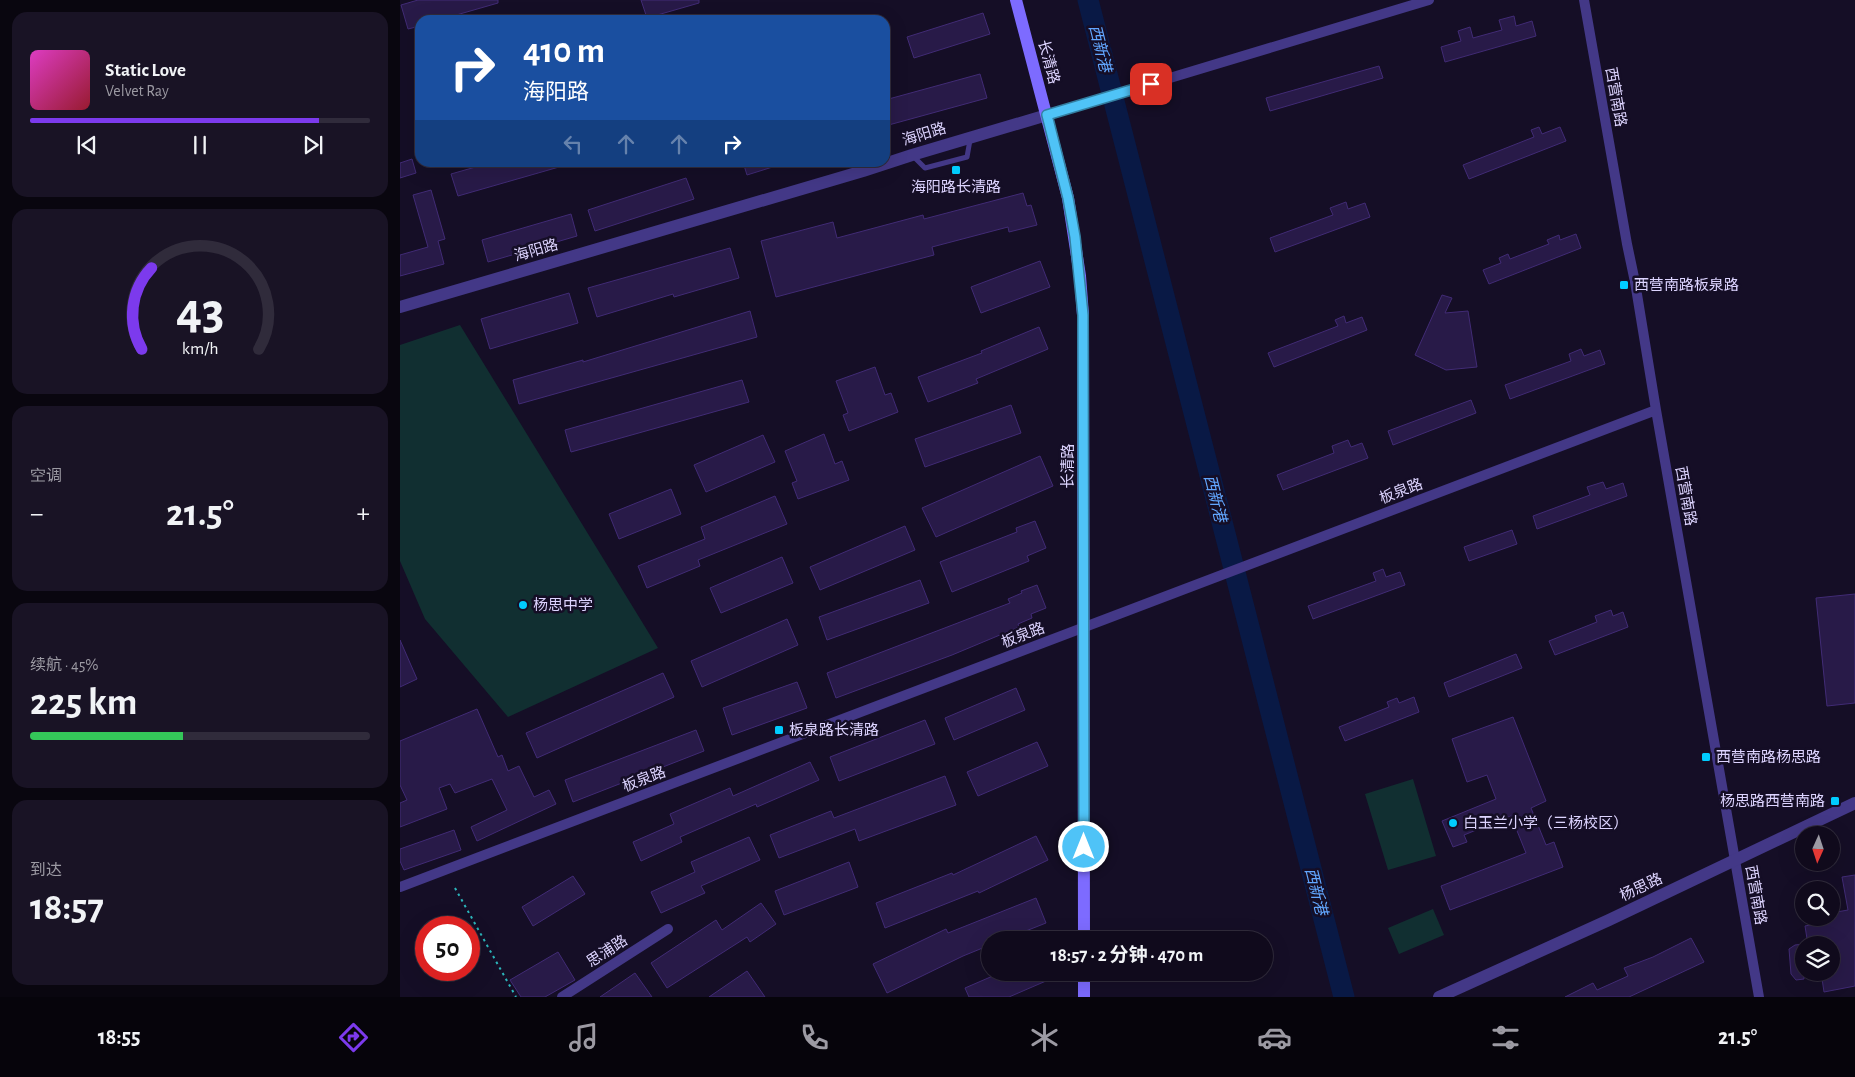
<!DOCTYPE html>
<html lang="zh">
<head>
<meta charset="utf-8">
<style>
  :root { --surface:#100a1c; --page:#191325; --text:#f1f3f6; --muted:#9c9aa3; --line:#302b3b; --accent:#7c3aed }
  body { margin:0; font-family:"Alegreya Sans","Noto Sans SC",sans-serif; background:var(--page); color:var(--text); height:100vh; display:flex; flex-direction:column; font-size:19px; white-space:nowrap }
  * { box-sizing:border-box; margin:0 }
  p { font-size:16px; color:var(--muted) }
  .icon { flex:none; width:28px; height:28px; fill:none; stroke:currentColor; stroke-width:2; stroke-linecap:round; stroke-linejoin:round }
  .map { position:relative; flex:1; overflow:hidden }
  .side { display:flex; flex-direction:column; gap:12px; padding:12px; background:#09060f; width:400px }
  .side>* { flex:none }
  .hud { position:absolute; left:15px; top:15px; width:475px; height:152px; border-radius:15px; box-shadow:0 5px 20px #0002,0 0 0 1px var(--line); background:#1a4fa0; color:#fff; overflow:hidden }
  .needle { width:32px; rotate:183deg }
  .fabs { position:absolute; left:1395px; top:826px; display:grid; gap:10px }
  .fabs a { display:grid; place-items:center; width:45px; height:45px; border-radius:50%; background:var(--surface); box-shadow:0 5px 20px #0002,0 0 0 1px var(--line); font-size:25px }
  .speed { position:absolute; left:15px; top:916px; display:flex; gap:10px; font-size:25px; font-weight:700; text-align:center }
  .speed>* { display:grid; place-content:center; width:65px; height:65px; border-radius:50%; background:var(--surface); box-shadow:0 5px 20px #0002,0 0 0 1px var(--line); line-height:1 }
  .speed .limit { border:8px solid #d22; background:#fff; color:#111 }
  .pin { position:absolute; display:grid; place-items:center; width:42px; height:42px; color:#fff; margin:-21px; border-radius:10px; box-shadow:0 2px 8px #0006 }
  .me { position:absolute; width:55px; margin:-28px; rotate:0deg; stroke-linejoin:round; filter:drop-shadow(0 0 4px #0008) }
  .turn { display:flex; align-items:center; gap:18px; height:105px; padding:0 25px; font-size:22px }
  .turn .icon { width:65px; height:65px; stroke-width:2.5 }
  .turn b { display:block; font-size:35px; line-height:42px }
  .lanes { display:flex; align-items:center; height:48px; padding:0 25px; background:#0003; justify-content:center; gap:25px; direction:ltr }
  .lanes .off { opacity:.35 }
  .big { font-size:38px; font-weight:700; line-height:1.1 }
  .side .widget { flex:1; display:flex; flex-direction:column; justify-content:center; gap:8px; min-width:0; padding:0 18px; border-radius:15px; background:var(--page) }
  .side .dial { align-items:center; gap:0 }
  .dial svg { height:130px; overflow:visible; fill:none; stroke:var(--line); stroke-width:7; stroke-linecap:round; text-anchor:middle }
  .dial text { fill:var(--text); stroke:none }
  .song { display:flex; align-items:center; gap:15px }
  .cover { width:60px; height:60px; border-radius:8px; background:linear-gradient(135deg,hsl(310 70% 55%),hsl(350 70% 35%)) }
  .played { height:5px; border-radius:2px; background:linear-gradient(90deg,var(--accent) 85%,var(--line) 85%) }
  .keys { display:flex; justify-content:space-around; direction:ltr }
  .heat { display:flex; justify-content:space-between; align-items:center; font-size:28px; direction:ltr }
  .charge { height:8px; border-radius:4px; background:linear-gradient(90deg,#34c759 45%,var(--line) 0) }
  .trip { position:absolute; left:581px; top:931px; width:292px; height:50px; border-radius:25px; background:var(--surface); box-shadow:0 5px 20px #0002,0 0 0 1px var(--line); font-weight:700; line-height:50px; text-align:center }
  .tab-bar { display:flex; height:80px; justify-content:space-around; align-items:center; background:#06040b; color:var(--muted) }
  .tab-bar .icon { width:35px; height:35px }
  .tab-bar .current { color:var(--accent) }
  .tab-bar b { font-size:22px; color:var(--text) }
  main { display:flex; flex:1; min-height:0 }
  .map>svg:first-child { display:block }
  .green { fill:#112f31 }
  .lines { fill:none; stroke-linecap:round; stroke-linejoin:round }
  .river { stroke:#091945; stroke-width:21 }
  .building { fill:#281a48; stroke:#412b75 }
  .path { stroke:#2cb6bb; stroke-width:2; stroke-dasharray:2.5 4; stroke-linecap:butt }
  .service { stroke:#433887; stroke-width:5 }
  .minor { stroke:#433887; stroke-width:10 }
  .tertiary { stroke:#433887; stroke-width:12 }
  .secondary { stroke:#7d6bff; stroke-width:12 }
  .route-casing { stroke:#337fa1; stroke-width:12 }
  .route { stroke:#4fc3f7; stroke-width:9 }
  .poi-dot { fill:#0cf; stroke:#150e26; stroke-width:2 }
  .labels { text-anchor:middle; stroke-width:5; stroke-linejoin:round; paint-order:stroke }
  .street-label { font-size:15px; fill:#ddd4ff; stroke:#150e26 }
  .poi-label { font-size:15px; fill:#ddd4ff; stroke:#150e26; text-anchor:start }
  .water-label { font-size:16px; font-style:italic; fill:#62a7ff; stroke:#150e26 }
</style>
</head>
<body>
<main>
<section class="side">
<div class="widget">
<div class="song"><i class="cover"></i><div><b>Static Love</b><p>Velvet Ray</p></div></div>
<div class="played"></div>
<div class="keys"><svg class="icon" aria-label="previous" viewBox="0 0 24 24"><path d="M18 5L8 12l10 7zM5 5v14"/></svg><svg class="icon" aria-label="pause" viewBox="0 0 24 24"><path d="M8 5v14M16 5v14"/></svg><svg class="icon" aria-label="next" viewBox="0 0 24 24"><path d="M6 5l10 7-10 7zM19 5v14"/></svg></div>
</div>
<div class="widget dial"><svg viewBox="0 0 100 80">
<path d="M14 69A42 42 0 1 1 86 69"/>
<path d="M14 69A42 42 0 0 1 20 19" stroke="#7c3aed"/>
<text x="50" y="56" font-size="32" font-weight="700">43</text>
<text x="50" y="72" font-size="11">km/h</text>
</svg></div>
<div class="widget"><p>空调</p>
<div class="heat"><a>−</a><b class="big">21.5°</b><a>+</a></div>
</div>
<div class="widget"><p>续航 · 45%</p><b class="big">225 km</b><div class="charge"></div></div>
<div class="widget"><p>到达</p><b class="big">18:57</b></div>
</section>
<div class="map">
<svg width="1455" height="997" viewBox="0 0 1455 997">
  <rect width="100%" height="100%" fill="#150e26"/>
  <!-- green -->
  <path class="green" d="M60,325L258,648L108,717L25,619L0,561V345Z
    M1013,779L1036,856L988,870L965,794Z
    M1033,909L1044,935L999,954L988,928Z"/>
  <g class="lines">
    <!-- river -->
    <path class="river" d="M688,0L944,997"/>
  </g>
  <!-- building -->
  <path class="building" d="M18,0H98V3L39,20H20V26L8,29L1,5Z
    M241,0H299V3L247,18Z
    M583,13L590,34L514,58L507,37Z
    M1114,16L1116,26L1132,21L1136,36L1045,62L1041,47L1061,41L1058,31L1070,27L1073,38L1102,30L1099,20Z
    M979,66L983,78L870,111L866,98Z
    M580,74L587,98L485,126V100Z
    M1139,127L1142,134L1160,127L1166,141L1069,179L1063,165L1134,137L1131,130Z
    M12,159L16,173L0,178V163Z
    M93,162H165L166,165L58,196L51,174Z
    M343,162H379V165L347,175Z
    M286,178L294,199L195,231L188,210Z
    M31,190L45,239L38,241L44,264L0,276V255L28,247L13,195Z
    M623,193L627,206L631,205L637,225L609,232L608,227L532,247L534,255L376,297L361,241L433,222L437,238L523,215L524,219Z
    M946,202L948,209L965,203L970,217L875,252L870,238L933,215L930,208Z
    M171,214L177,236L88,262L82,240Z
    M1176,234L1181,248L1089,284L1083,270L1101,263L1099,258L1108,254L1110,259L1149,244L1147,240L1159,235L1160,240Z
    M330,248L339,278L274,297L273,294L197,317L188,288Z
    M640,261L650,287L581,313L571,287Z
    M169,293L178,323L90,349L81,319Z
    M1042,295L1052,298L1045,313L1068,311L1077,367L1046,370L1015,355Z
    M350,311L357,337L119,404L113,380L183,360V362Z
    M944,316L946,323L962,317L967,330L874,367L868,353L938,326L935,320Z
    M639,327L648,349L576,379L578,383L528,402L518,377L582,353L581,351Z
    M1181,349L1184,356L1200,350L1205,364L1110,399L1105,385L1171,361L1169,354Z
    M475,367L485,395L491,393L498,412L449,431L443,415L448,413L436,381Z
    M342,380L349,402L171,452L165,430Z
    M1071,400L1076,413L993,445L988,431Z
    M611,405L621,433L525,467L515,439Z
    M424,434L435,464L442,461L449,480L398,499L392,483L397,481L385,451Z
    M363,435L375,462L306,492L294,465Z
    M948,440L951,447L962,443L968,458L883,490L877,475L934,453L932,446Z
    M640,456L653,486L536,537L522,508Z
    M1203,482L1206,489L1223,483L1227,496L1137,529L1133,516L1190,495L1187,487Z
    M271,489L281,514L219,539L209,514Z
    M375,496L387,524L298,560L300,566L247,588L238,566L305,539L301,527Z
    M635,521L646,548L627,556L629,561L552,592L540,562L617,532L616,528Z
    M505,526L515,550L420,590L410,567Z
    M1112,530L1117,544L1069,561L1064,547Z
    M382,557L393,583L321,613L310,588Z
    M983,569L986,577L1000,572L1005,585L913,619L908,606L976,581L973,573Z
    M520,580L529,603L427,640L419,617Z
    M637,585L646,608L631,614L632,618L618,624L619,627L552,655L436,698L427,673L610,603L608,599L622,593L621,591Z
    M1455,594V703L1427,706L1416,598Z
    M1211,610L1213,616L1223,612L1228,627L1155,655L1149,641L1197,622L1195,616Z
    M387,619L398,645L302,687L291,661Z
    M0,640L17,679L0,687Z
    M1116,654L1122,668L1049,697L1044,683Z
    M263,673L274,697L137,758L126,733Z
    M397,682L407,708L332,735L323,708Z
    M616,688L625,710L554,740L545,718Z
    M1014,697L1019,712L945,741L939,727L989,707L987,702L997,698L999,703Z
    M77,709L98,757L102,755L108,771L119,766L134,797L149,790L156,804L77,841L71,827L107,810L92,779L55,793L50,784L39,788L47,809L0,827V803L7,800L0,785V741Z
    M1113,717L1146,801L1131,808L1146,845L1154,842L1163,867L1050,910L1041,886L1126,853L1111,816L1064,835L1067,842L1053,847L1042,821L1096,799L1087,775L1067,782L1052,739Z
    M525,720L535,744L439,781L430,757Z
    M296,730L304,751L173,802L165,780Z
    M637,742L648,766L578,796L567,772Z
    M410,762L419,780L357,807L356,804L280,837L282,842L241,861L233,842L274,824L270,814L330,788L333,796Z
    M545,776L556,805L459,841L455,829L379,858L370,835L431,811L434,818Z
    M54,830L61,850L4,870L0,861V849Z
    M636,836L648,860L579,893L578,891L485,928L476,903L552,873L553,875Z
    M349,837L360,860L301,886L305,893L261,913L251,892L295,872L291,862Z
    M449,862L458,887L384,915L375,891Z
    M1455,875V986L1424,992L1421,972H1431V945H1408L1405,926L1415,924L1413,918H1431V913L1448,910L1442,877Z
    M173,876L185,894L133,926L122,907Z
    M636,898L646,923L603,940H590V945L563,956L487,993L473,964L546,929L548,933Z
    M361,903L376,924L350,942L347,937L267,988L251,963L316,920L322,930Z
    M1291,938L1304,962L1229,997H1165L1193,983L1197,990L1228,976L1224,968L1253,957Z
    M1404,944V979L1396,980L1391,974L1389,949L1395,945Z
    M158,952L175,980L145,997H121L110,980Z
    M347,971L365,997H309Z
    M602,972H642L646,981L609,997H569L565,988Z
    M235,973L252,997H200Z"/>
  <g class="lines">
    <!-- path -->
    <path class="path" d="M55,888L116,997"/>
    <!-- service -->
    <path class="service" d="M512,155L525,168L567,157L570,140"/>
    <!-- minor -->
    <path class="minor" d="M1184,0L1227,244L1235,282L1256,410L1359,997
      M647,115L1029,0
      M0,887L1256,410
      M162,997L268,929"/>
    <!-- tertiary -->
    <path class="tertiary" d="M0,307L463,171L512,155L647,115
      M1039,997L1209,920L1455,803"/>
    <!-- secondary -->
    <path class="secondary" d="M616,0L668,198L680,276L683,315L684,940
      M684,997V972"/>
  </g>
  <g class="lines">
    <!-- route casing -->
    <g class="route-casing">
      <path id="route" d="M684,847L683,315L675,237L668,198L647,115L751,84"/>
    </g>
    <!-- route -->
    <use href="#route" class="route"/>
  </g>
  <!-- markers -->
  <g class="poi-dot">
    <rect x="551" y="165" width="10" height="10" rx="2.5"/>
    <rect x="1219" y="280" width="10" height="10" rx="2.5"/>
    <circle cx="123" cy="605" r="5"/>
    <rect x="374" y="725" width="10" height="10" rx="2.5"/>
    <rect x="1301" y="752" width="10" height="10" rx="2.5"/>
    <rect x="1430" y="796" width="10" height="10" rx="2.5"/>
    <circle cx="1053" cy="823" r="5"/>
  </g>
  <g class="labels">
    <!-- street labels -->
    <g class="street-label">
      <text transform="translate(649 62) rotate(75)" y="5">长清路</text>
      <text transform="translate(1216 97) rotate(80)" y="5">西营南路</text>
      <text transform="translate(524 134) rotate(-17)" y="5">海阳路</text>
      <text transform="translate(136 250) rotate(-16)" y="5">海阳路</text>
      <text transform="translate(668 466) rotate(-90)" y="5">长清路</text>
      <text transform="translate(1001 491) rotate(-21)" y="5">板泉路</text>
      <text transform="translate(1286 496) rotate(80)" y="5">西营南路</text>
      <text transform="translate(623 635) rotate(-21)" y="5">板泉路</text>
      <text transform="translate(244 779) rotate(-21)" y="5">板泉路</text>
      <text transform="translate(1241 887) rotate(-25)" y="5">杨思路</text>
      <text transform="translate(1356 895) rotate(80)" y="5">西营南路</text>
      <text transform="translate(207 951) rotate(-33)" y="5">思浦路</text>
    </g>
    <!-- poi labels -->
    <g class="poi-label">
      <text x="556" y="192" text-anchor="middle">海阳路长清路</text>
      <text x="1234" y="290">西营南路板泉路</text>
      <text x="133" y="610">杨思中学</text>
      <text x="389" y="735">板泉路长清路</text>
      <text x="1316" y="762">西营南路杨思路</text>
      <text x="1425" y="806" text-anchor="end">杨思路西营南路</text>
      <text x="1063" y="828">白玉兰小学（三杨校区）</text>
    </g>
    <!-- water labels -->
    <g class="water-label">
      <text transform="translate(701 48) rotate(76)" y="6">西新港</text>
      <text transform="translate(816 498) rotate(76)" y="6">西新港</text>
      <text transform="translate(917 891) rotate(76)" y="6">西新港</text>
    </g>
  </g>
</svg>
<div class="fabs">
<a><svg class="needle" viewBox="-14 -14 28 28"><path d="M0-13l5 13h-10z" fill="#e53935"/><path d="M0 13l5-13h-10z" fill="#9c9aa3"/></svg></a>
<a><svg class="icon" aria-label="search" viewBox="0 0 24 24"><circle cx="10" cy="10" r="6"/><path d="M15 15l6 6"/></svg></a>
<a><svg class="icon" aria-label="layers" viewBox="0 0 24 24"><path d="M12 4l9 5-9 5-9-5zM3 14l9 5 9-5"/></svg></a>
</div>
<div class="speed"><div class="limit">50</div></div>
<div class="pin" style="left:751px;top:84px;background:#d93025"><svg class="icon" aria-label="arrive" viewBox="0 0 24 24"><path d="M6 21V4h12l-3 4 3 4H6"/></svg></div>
<svg class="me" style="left:684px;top:847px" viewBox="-20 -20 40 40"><circle r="17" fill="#4fc3f7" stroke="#fff" stroke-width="3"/><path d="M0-11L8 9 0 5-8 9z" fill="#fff"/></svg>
<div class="trip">18:57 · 2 分钟 · 470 m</div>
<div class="hud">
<div class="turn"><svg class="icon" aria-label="right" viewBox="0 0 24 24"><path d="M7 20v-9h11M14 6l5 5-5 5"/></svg><div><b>410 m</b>海阳路</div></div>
<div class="lanes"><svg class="icon off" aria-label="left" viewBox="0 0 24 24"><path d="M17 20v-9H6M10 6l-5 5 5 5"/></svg><svg class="icon off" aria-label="ahead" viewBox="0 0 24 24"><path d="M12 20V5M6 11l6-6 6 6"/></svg><svg class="icon off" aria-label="ahead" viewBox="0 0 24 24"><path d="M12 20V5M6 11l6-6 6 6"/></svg><svg class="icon" aria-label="right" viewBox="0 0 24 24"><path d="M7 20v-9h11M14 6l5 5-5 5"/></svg></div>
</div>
</div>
</main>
<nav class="tab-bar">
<b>18:55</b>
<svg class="icon current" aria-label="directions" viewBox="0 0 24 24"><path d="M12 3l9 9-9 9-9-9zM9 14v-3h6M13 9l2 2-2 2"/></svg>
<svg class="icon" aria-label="music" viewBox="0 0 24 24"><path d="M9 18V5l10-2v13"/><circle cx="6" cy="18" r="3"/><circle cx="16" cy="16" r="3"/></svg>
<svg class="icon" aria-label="phone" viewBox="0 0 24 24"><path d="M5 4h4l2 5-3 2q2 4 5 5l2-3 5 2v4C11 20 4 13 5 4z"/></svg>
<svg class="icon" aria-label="climate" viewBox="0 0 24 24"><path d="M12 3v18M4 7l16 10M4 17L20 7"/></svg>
<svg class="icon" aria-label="car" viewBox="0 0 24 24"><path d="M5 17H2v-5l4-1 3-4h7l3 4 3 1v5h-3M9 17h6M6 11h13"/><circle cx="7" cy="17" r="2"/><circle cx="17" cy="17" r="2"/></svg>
<svg class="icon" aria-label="filters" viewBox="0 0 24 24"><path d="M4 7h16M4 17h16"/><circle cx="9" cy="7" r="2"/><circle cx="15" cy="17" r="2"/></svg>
<b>21.5°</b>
</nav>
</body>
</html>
